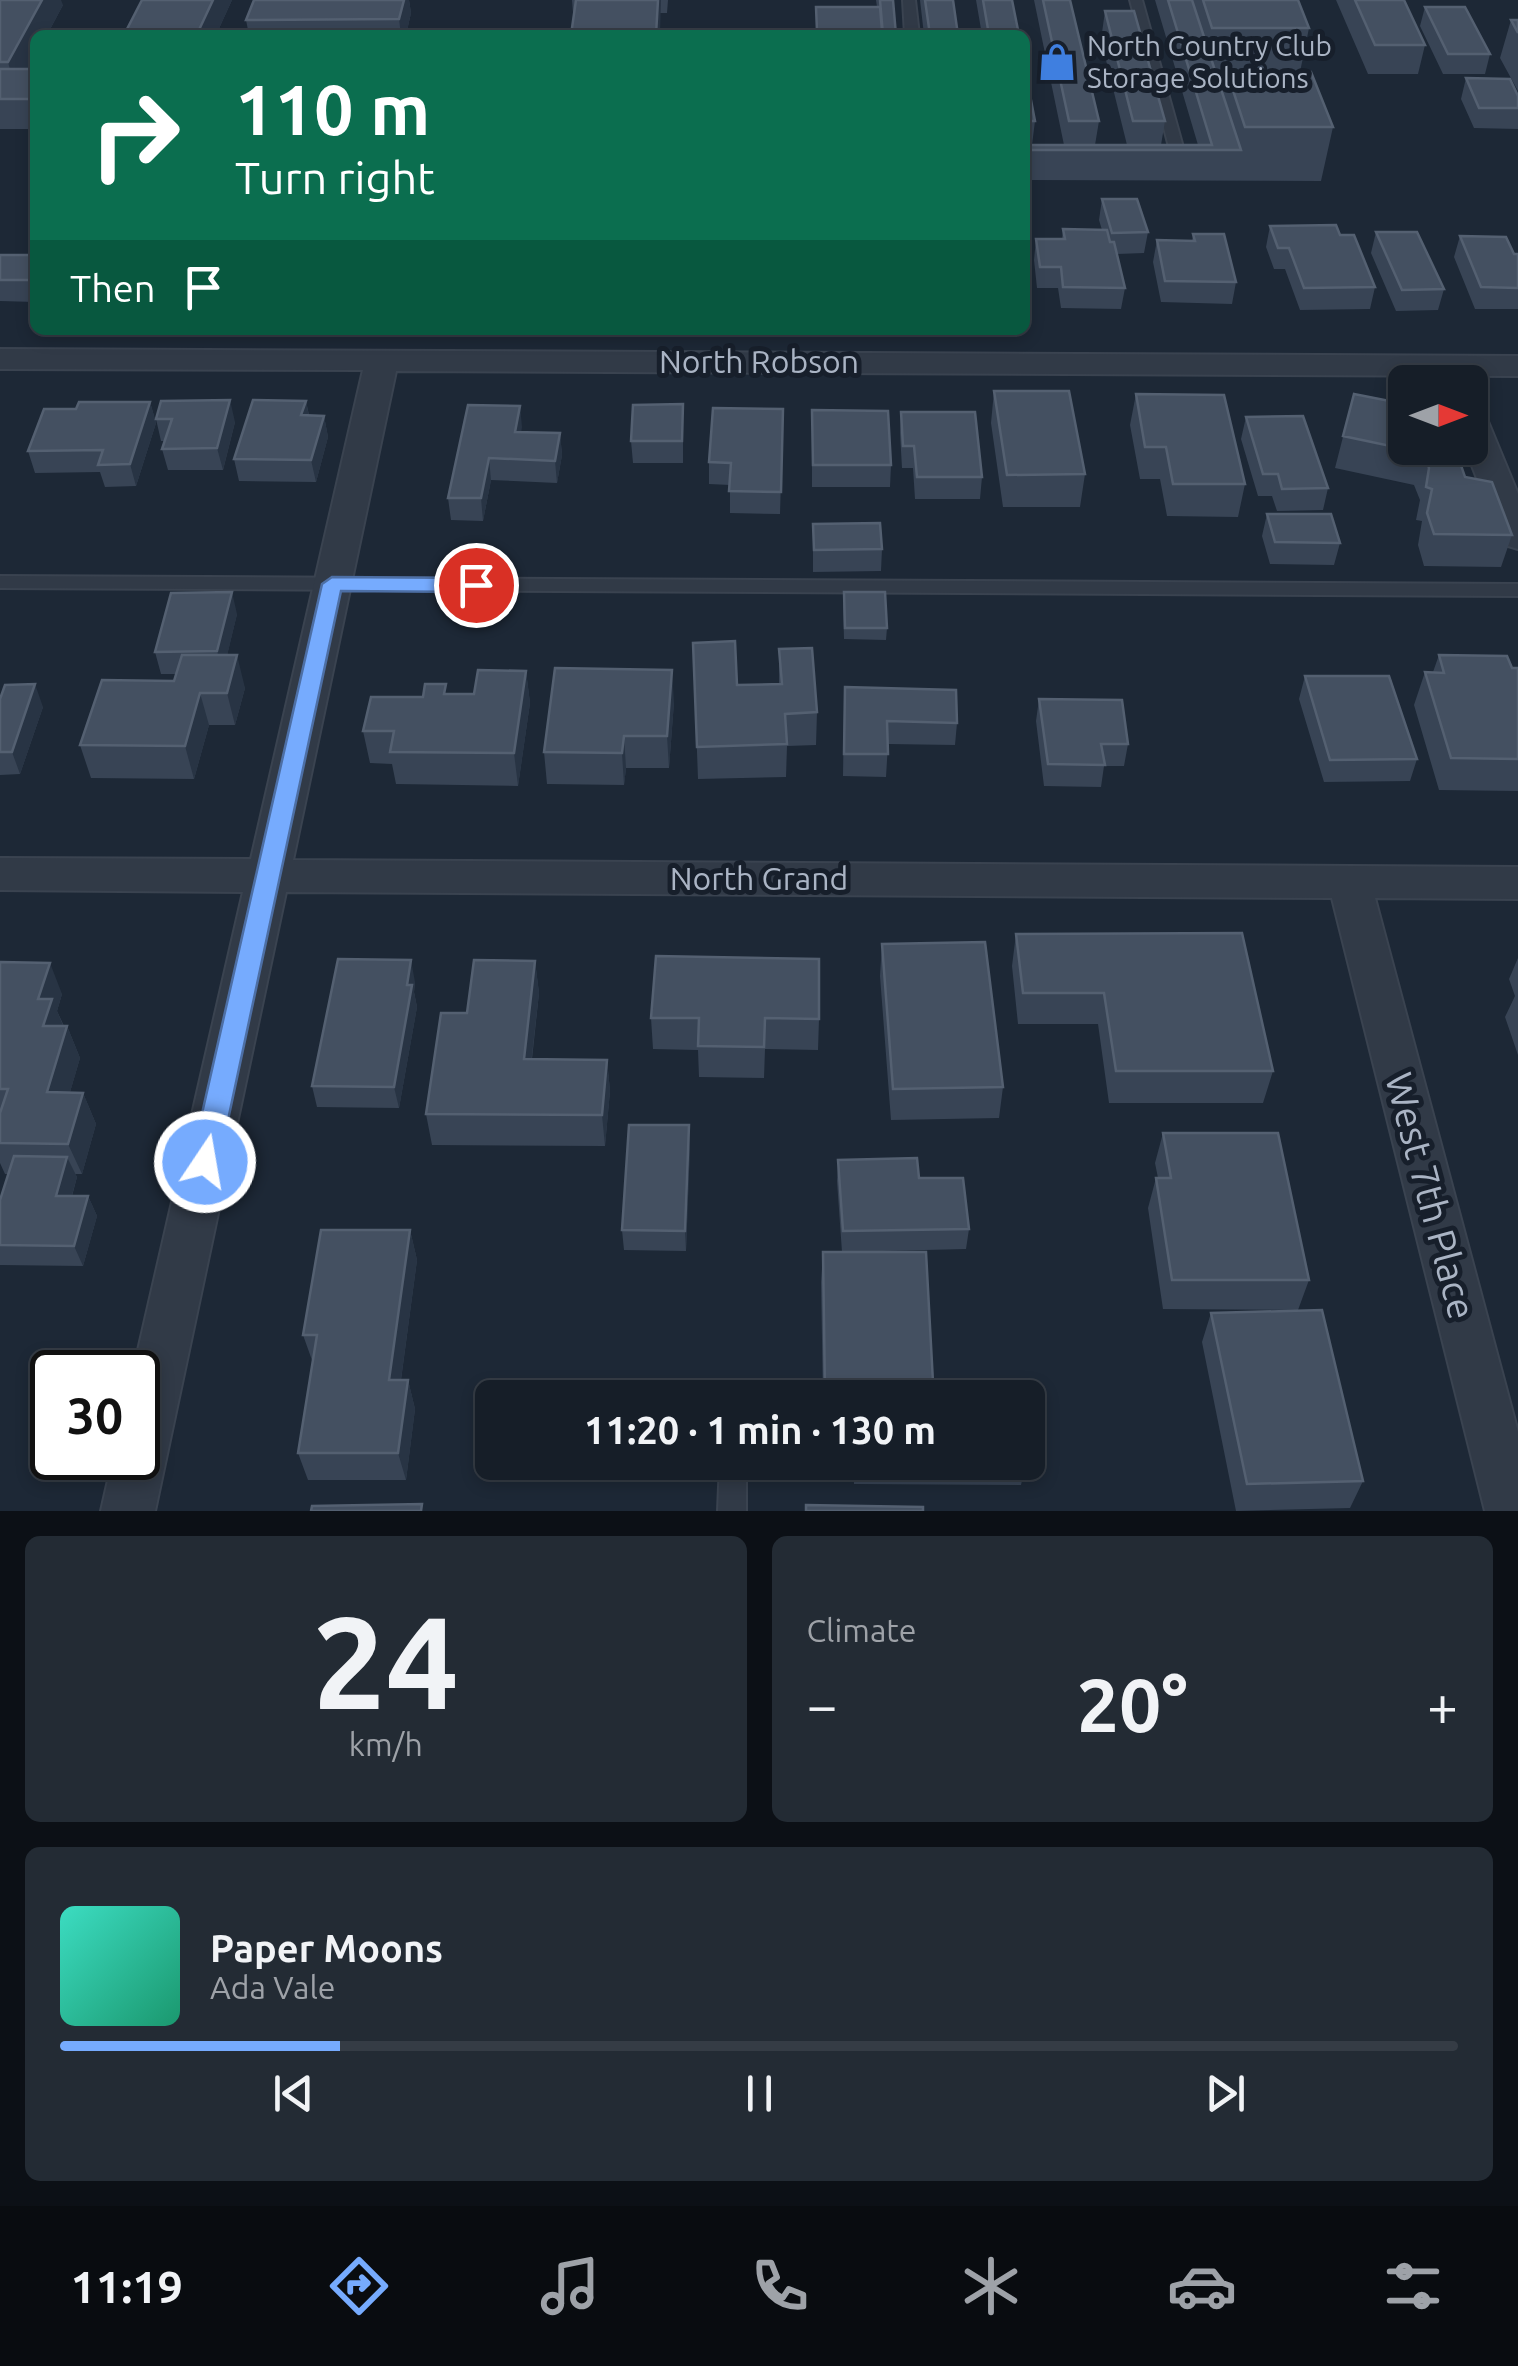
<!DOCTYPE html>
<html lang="en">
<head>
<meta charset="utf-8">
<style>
  :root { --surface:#161e28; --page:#232b34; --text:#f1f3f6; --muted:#9ea2a8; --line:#353c45; --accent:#76abfe }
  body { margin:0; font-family:Ubuntu,sans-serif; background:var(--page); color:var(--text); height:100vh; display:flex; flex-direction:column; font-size:38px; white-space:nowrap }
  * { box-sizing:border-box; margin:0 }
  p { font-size:32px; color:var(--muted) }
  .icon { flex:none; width:55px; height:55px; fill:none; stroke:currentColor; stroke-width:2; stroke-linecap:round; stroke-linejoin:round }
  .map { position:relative; height:1511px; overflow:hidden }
  .sheet { display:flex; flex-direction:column; gap:25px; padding:25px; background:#0c1016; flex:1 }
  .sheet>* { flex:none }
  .guide { position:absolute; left:30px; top:30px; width:1000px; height:305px; border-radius:15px; box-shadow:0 5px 15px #0003,0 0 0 2px var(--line); background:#0b6e4f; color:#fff; overflow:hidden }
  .needle { width:65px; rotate:90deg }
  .buttons { position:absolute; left:1388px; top:365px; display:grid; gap:20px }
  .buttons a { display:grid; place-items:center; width:100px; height:100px; border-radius:15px; background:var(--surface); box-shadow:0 5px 15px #0003,0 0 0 2px var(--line); font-size:50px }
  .speed { position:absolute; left:30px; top:1350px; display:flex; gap:20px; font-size:50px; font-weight:700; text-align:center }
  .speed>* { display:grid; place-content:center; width:130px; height:130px; border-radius:50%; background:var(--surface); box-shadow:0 5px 15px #0003,0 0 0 2px var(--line); line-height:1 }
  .speed .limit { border:5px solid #111; border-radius:15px; background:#fff; color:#111 }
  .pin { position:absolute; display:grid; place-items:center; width:85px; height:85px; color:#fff; margin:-42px; border:5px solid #fff; border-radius:50%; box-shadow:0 2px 10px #0007 }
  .me { position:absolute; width:110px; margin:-55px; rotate:12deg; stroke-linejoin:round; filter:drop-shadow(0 0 8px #0008) }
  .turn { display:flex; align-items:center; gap:35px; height:210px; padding:0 40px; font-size:45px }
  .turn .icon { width:130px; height:130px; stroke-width:2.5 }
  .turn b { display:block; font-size:70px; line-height:85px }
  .then { display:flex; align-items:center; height:95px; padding:0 40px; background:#0003; gap:20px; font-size:38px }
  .big { font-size:75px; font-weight:700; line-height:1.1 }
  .sheet .widget { flex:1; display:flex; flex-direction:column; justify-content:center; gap:15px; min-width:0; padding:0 35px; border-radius:15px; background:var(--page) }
  .sheet .dial { align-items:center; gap:0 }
  .dial b { font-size:130px; line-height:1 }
  .song { display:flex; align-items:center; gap:30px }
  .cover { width:120px; height:120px; border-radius:15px; background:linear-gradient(135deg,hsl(170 70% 55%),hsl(160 70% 35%)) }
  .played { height:10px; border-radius:5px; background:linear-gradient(90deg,var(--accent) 20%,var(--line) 20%) }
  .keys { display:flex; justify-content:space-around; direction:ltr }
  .heat { display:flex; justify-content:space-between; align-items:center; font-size:55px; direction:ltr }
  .sheet .tiles { flex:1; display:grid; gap:25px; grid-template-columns:1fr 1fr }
  .widget:last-child { grid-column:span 2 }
  .trip { position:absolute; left:475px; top:1380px; width:570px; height:100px; border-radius:15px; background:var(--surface); box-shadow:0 5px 15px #0003,0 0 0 2px var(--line); font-weight:700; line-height:100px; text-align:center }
  .menu { display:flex; height:160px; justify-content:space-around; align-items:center; background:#090c10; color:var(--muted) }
  .menu .icon { width:70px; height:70px }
  .menu .selected { color:var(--accent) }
  .menu b { font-size:45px; color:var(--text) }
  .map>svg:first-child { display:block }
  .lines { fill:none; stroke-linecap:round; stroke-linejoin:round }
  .service-casing { stroke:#3a4350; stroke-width:4 }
  .minor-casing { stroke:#3a4350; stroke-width:4 }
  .service { fill:#313a47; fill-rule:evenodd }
  .minor { fill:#313a47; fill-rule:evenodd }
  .wall { fill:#384455; fill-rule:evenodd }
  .shaded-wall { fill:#283444 }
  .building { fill:#445061; stroke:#546071; stroke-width:2.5 }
  .route { fill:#76abfe; stroke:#4d6fa5; stroke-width:2.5 }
  .labels { text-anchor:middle; stroke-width:10; stroke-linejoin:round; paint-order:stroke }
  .far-poi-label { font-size:28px; fill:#aab4c4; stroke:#171f2b; text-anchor:start }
  .street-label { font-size:32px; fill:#aab4c4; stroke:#171f2b }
  .near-street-label { font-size:38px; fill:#aab4c4; stroke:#171f2b }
</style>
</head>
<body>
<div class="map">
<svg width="1518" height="1511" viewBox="0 0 1518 1511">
  <rect width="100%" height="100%" fill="#1d2836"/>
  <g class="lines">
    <!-- service casing -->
    <g class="service-casing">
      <path id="service" d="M903,0H915L919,35H905Z
        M1130,0H1142L1188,165L1186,168L1177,169L1170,165L1173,162Z
        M0,576L1518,584V596L0,588Z
        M720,1462H746V1511H718Z"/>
    </g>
    <!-- minor casing -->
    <g class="minor-casing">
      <path id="minor" d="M0,349L1518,356V376L396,371L293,860L1518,867V899L1375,898L1518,1432V1511H1485L1332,898L286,892L155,1511H101L113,1458H138V1372H133L243,892L0,890V858L251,859L363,370L0,369Z
        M1470,409L1482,412L1487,419L1518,494V549L1505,545L1500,537L1465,448H1470Z"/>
    </g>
    <!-- service -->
    <use href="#service" class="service"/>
    <!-- minor -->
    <use href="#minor" class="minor"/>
  </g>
  <!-- wall -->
  <path class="wall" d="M0,0L63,5L47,35H35V57L28,69H35V129H0Z
    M232,0L216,35H127L126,31Z
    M254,0H409L411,13L406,35H249L246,20Z
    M572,0H668L667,13H573Z
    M876,0H893L896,35H816V7H877Z
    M920,0H953L958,35H924Z
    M976,0H1012L1019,35H982Z
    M1034,0H1070L1099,121L1095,145H1127L1101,40L1105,11L1165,121L1161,145H1198L1155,0H1298L1309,28L1300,72L1333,127L1321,181L1025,180V69L1035,121L1032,145H1064ZM1218,80H1225L1223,94Z
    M1336,0H1404L1425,45L1418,74H1368Z
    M1425,7L1490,54L1485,74H1443L1420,26Z
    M1511,20H1518V91L1500,58Z
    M1466,78L1518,96V129L1474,128L1461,99Z
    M1102,199L1148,232L1144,253L1117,254L1125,288L1121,309L1061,308L1058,288H1037L1034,260L1036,239H1062L1063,229L1102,230L1099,220Z
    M1270,226L1340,235L1375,287L1370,309L1300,310L1285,269H1274L1266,247Z
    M1376,232L1444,289L1438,310L1396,311L1371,253Z
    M1193,234L1236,282L1232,304L1161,302L1153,262L1157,240L1192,241Z
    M1460,236L1518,254V309H1475L1454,257Z
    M0,255H35V302L0,301Z
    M994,391L1085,474L1080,507H1003L991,423Z
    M1136,394L1245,484L1238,517L1167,516L1160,479H1140L1130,425Z
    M1354,394L1405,448L1457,454L1465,477L1512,535L1501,567L1424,566L1418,545L1422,521L1416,520L1420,500L1414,485L1335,468Z
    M161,401L235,422L223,470H168L162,449L165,441H161L156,419Z
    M306,401L309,415L324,416L328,437L316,482L239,481L234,459Z
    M150,402L156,423L136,486L105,487L100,472L35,473L28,451L76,409Z
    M520,406L521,432L560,433L562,455L557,483L491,480L483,521L451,520L448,498Z
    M783,409L780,514L730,513V485L709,484V462Z
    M812,410L891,465L890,487H812Z
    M901,412L982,477L980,499H915L913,468H902L900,433Z
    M1246,417L1328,488L1323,510L1277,511L1272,496H1258L1241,439Z
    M683,425V463H633L631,441Z
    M1267,514L1340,543L1334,565L1270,564L1262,536Z
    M813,524L882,549L881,571L813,572Z
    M843,603L887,628L886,640L844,639Z
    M237,614L227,655L245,688L235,725H209L194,779L91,778L80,745L174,681L176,674H161L155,652Z
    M693,643L737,685L779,684V649L817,712L816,745L787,746L786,777L698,779Z
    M1439,655L1518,668V791L1439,790L1414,705L1425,672H1433Z
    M526,671L530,703L518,786L396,784L392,764L370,763L363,731L423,697L447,694H474Z
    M1305,676L1417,759L1410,781L1324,782L1299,699Z
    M0,699L43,707L20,774L0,775Z
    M1039,699L1128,744L1124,766H1104L1101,787L1044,786L1036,721Z
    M674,702L669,768H626L624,785L547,784L544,752Z
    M844,709L957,723L955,745L888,744L886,777L843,776Z
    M1016,934L1273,1071L1263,1103H1109L1098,1024H1018L1012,966Z
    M882,944L1003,1087L999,1118L891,1120L880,976Z
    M1518,958V1055L1505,1017L1515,996L1509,979Z
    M535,961L539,993L532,1059L607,1060L610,1091L605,1146L432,1145L426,1114L467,1013Z
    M0,962L62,994L57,1011L64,1026H67L80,1058L70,1092L83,1093L96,1124L82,1174H75L77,1177L72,1196H88L97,1216L83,1266L0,1265V1200L8,1174H5L0,1163Z
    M415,982L414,992L417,1007L399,1108L317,1107L312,1086Z
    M651,1018L819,1019L818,1050L765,1049L764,1078L699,1077L698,1050L653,1049Z
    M1163,1133L1309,1280L1298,1310L1163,1309L1148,1208L1156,1178H1158L1155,1163Z
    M690,1146L686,1251L624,1250L622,1230Z
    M838,1160L969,1229L966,1249L842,1252L837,1181Z
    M410,1230L417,1260L401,1380H408L415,1409L406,1480H308L298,1453L313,1363L303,1335Z
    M823,1252L933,1382L1022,1398H823L821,1282Z
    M1211,1313L1363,1481L1350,1508L1236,1511L1202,1342Z
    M853,1462H1026L1021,1485L854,1484Z"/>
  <!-- shaded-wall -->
  <path class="shaded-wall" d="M42,0H61L63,5L47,35H35V57L16,92L8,62Z
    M213,0H232L216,35H199L198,32Z
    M404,0H409L411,13L406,35H401L399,19Z
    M658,0H661L660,35H656Z
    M230,400L235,422L223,470L217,448Z
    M306,401L310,422L301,415Z
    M150,402L156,423L136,486L130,464Z
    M520,406L522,427L518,454L515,432Z
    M324,416L328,437L316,482L311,460Z
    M560,433L562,455L557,483L555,461Z
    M489,458L491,480L483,521L481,498Z
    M232,592L237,614L223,673L217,651Z
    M237,655L245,688L235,725L227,693Z
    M672,670L674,702L669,768L667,736Z
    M526,671L530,703L518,786L514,753Z
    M35,684L43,707L20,774L12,752Z
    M200,693L209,725L194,779L185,746Z
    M624,736L626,768L624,785L622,753Z
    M411,960L415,982L414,992L417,1007L399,1108L394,1087L407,985Z
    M535,961L539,993L528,1090L524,1059Z
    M50,963L62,994L57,1011L65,1030L43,1026L38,999Z
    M67,1026L80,1058L61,1123L47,1092Z
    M607,1060L610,1091L605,1146L602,1115Z
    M83,1093L96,1124L82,1174L68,1144Z
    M689,1125L690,1146L686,1251L685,1231Z
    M67,1157L77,1177L66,1216L56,1196Z
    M88,1196L97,1216L83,1266L74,1246Z
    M410,1230L417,1260L397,1409L389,1380Z
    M408,1380L415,1409L406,1480L398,1453Z"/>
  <!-- building -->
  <path class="building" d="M0,0H42L8,62H0Z
    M142,0H213L198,32L126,31Z
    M254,0H404L399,19L246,20Z
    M576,0H658L656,35H571Z
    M880,0H893L896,35H883Z
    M925,0H953L958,35H930Z
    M983,0H1012L1019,35H989Z
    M1043,0H1070L1099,121H1069Z
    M1168,0H1192L1241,150H1025V145H1212Z
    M1203,0H1298L1309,28H1212Z
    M1355,0H1404L1425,45H1375Z
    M816,7H880L882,31H817Z
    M1425,7H1465L1490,54H1448Z
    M1105,11H1134L1165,121H1133Z
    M1511,20H1518V33Z
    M395,32V35H315L316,33Z
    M0,69H35V99H0Z
    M1025,69L1035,121H1025Z
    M1227,72H1311L1333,127H1245Z
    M1466,78L1510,79L1518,96V108H1479Z
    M1102,199H1137L1148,232L1112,233Z
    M1336,225L1340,235H1354L1375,287L1304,288L1289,248H1278L1270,226Z
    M1063,229L1107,230L1110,242H1114L1125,288L1063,287L1061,267H1040L1036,239H1065Z
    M1376,232H1417L1444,289L1402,290Z
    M1193,234H1224L1236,282L1165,281L1157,240L1195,241Z
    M1460,236L1506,237L1514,254H1518V288L1481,287Z
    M0,255H35V280H0Z
    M994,391H1069L1085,474L1007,475Z
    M1136,394L1224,395L1245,484H1173L1166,447H1145Z
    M1354,394L1405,404V448H1459L1457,454L1465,477L1492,482L1512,535L1434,534L1427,513L1432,489L1426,487L1429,468L1424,453L1343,436Z
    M230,400L217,448L162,449L172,419H156L161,401Z
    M253,400L306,401L301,415L324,416L311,460L234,459Z
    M79,402H150L130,464L98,465L103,450L28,451L44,409H76Z
    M683,404L682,441H631L633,405Z
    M468,405L520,406L515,432L560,433L555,461L489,458L481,498H448Z
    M713,408L783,409L781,492L729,491L731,463L709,462Z
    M812,410L888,411L891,465H813Z
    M901,412H975L982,477H917L914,446H903Z
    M1303,416L1328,488L1282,489L1278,474H1263L1246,417Z
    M1267,514H1331L1340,543L1275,542Z
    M880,523L882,549L814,550L813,524Z
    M232,592L217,651L155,652L171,593Z
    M844,592H885L887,628H845Z
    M735,641L737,685L782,684L779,649L812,648L817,712L785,714L787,744L697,747L693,643Z
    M182,655H237L227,693H200L185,746L80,745L102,680L174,681Z
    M1439,655L1507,656L1512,668H1518V759L1451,758L1425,672L1444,673Z
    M555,668L672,670L667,736H624L622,753L544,752Z
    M478,670L526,671L514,753L390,752L394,731H363L371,697H423L425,684H446L444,694H474Z
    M1305,676H1389L1417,759L1330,760Z
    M35,684L12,752H0V699L5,685Z
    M845,687L956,690L957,723L887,721L888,754H844Z
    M1039,699L1122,700L1128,744H1101L1105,765L1048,764Z
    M1242,933L1273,1071H1116L1104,993H1023L1016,934Z
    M985,942L1003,1087L893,1089L882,944Z
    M656,956L819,959V1019L765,1018L764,1047L698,1046L699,1018H651Z
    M338,959L411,960L407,985H412L394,1087L312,1086Z
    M474,960L535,961L524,1059L607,1060L602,1115L426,1114L441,1013H467Z
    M0,962L50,963L38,999H52L43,1026H67L47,1092L83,1093L68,1144L0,1143V1113L8,1089H0Z
    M629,1125H689L685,1231L622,1230Z
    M1163,1133H1278L1309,1280H1172L1156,1178H1171Z
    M14,1156L67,1157L56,1196H88L74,1246L0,1245V1200Z
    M917,1158L919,1178H963L969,1229L843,1231L838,1160Z
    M321,1230H410L389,1380H408L398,1453H298L317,1335H303Z
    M823,1252H926L933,1382L1021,1383L1022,1398H855V1394H825Z
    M1322,1310L1363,1481L1247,1484L1211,1313Z
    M422,1504L421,1511H311L312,1506Z
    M806,1505L923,1507V1511H806Z"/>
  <!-- route -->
  <path class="route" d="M332,577L476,578L486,585L476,592L341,591L219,1162L215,1170L205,1174L195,1170L191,1162L322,584Z"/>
  <!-- icons -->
  <defs>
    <g id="shop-bare" transform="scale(3)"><path d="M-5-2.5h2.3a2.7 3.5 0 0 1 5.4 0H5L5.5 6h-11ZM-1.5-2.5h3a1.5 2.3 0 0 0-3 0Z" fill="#3f7fe0" stroke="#171f2b" stroke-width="2.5" paint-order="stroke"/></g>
  </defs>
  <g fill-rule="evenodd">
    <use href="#shop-bare" x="1057" y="62"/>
  </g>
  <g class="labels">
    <!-- far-poi labels -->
    <g class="far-poi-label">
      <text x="1087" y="56">North Country Club<tspan x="1087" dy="32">Storage Solutions</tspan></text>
    </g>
    <!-- street labels -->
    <g class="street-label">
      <text x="759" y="373">North Robson</text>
      <text x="759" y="890">North Grand</text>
    </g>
    <!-- near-street labels -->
    <g class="near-street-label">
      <text transform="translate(1430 1196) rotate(75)" y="13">West 7th Place</text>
    </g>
  </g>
</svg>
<div class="buttons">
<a><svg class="needle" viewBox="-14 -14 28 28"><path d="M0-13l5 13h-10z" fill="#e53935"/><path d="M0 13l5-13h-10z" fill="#9ea2a8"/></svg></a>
</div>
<div class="speed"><div class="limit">30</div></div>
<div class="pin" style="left:476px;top:585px;background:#d93025"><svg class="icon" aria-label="arrive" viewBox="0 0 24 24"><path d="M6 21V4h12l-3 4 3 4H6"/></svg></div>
<svg class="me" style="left:205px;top:1162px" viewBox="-20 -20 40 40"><circle r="17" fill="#76abfe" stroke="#fff" stroke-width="3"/><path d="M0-11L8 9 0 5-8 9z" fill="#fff"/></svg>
<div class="trip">11:20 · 1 min · 130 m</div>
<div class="guide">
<div class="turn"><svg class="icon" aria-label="right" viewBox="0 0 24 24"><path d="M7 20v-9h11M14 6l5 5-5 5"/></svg><div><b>110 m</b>Turn right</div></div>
<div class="then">Then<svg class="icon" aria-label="arrive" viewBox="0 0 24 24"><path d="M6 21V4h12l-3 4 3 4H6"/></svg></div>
</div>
</div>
<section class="sheet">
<div class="tiles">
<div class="widget dial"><b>24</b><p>km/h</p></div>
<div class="widget"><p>Climate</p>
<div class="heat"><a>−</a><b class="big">20°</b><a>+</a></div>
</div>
<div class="widget">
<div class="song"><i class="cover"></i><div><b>Paper Moons</b><p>Ada Vale</p></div></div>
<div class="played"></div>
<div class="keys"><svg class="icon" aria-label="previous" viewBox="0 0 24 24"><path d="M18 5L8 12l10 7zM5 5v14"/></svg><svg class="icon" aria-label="pause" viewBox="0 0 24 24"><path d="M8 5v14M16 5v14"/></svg><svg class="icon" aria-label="next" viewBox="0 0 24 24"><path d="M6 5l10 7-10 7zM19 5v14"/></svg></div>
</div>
</div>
</section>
<nav class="menu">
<b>11:19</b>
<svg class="icon selected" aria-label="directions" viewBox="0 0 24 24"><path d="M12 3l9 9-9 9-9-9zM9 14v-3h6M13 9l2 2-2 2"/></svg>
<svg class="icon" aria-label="music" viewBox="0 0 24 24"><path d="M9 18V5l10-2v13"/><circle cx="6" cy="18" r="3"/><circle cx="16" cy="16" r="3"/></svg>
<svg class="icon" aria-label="phone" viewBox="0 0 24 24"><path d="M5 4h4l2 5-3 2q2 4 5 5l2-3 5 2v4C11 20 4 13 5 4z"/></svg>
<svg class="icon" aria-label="climate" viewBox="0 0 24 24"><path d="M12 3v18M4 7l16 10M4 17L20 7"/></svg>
<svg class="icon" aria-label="car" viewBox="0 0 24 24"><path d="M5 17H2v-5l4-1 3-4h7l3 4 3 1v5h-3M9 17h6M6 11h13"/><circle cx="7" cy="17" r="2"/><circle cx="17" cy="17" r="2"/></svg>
<svg class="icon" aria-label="filters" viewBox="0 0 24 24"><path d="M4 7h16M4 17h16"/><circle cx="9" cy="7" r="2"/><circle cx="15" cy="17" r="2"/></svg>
</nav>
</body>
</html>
